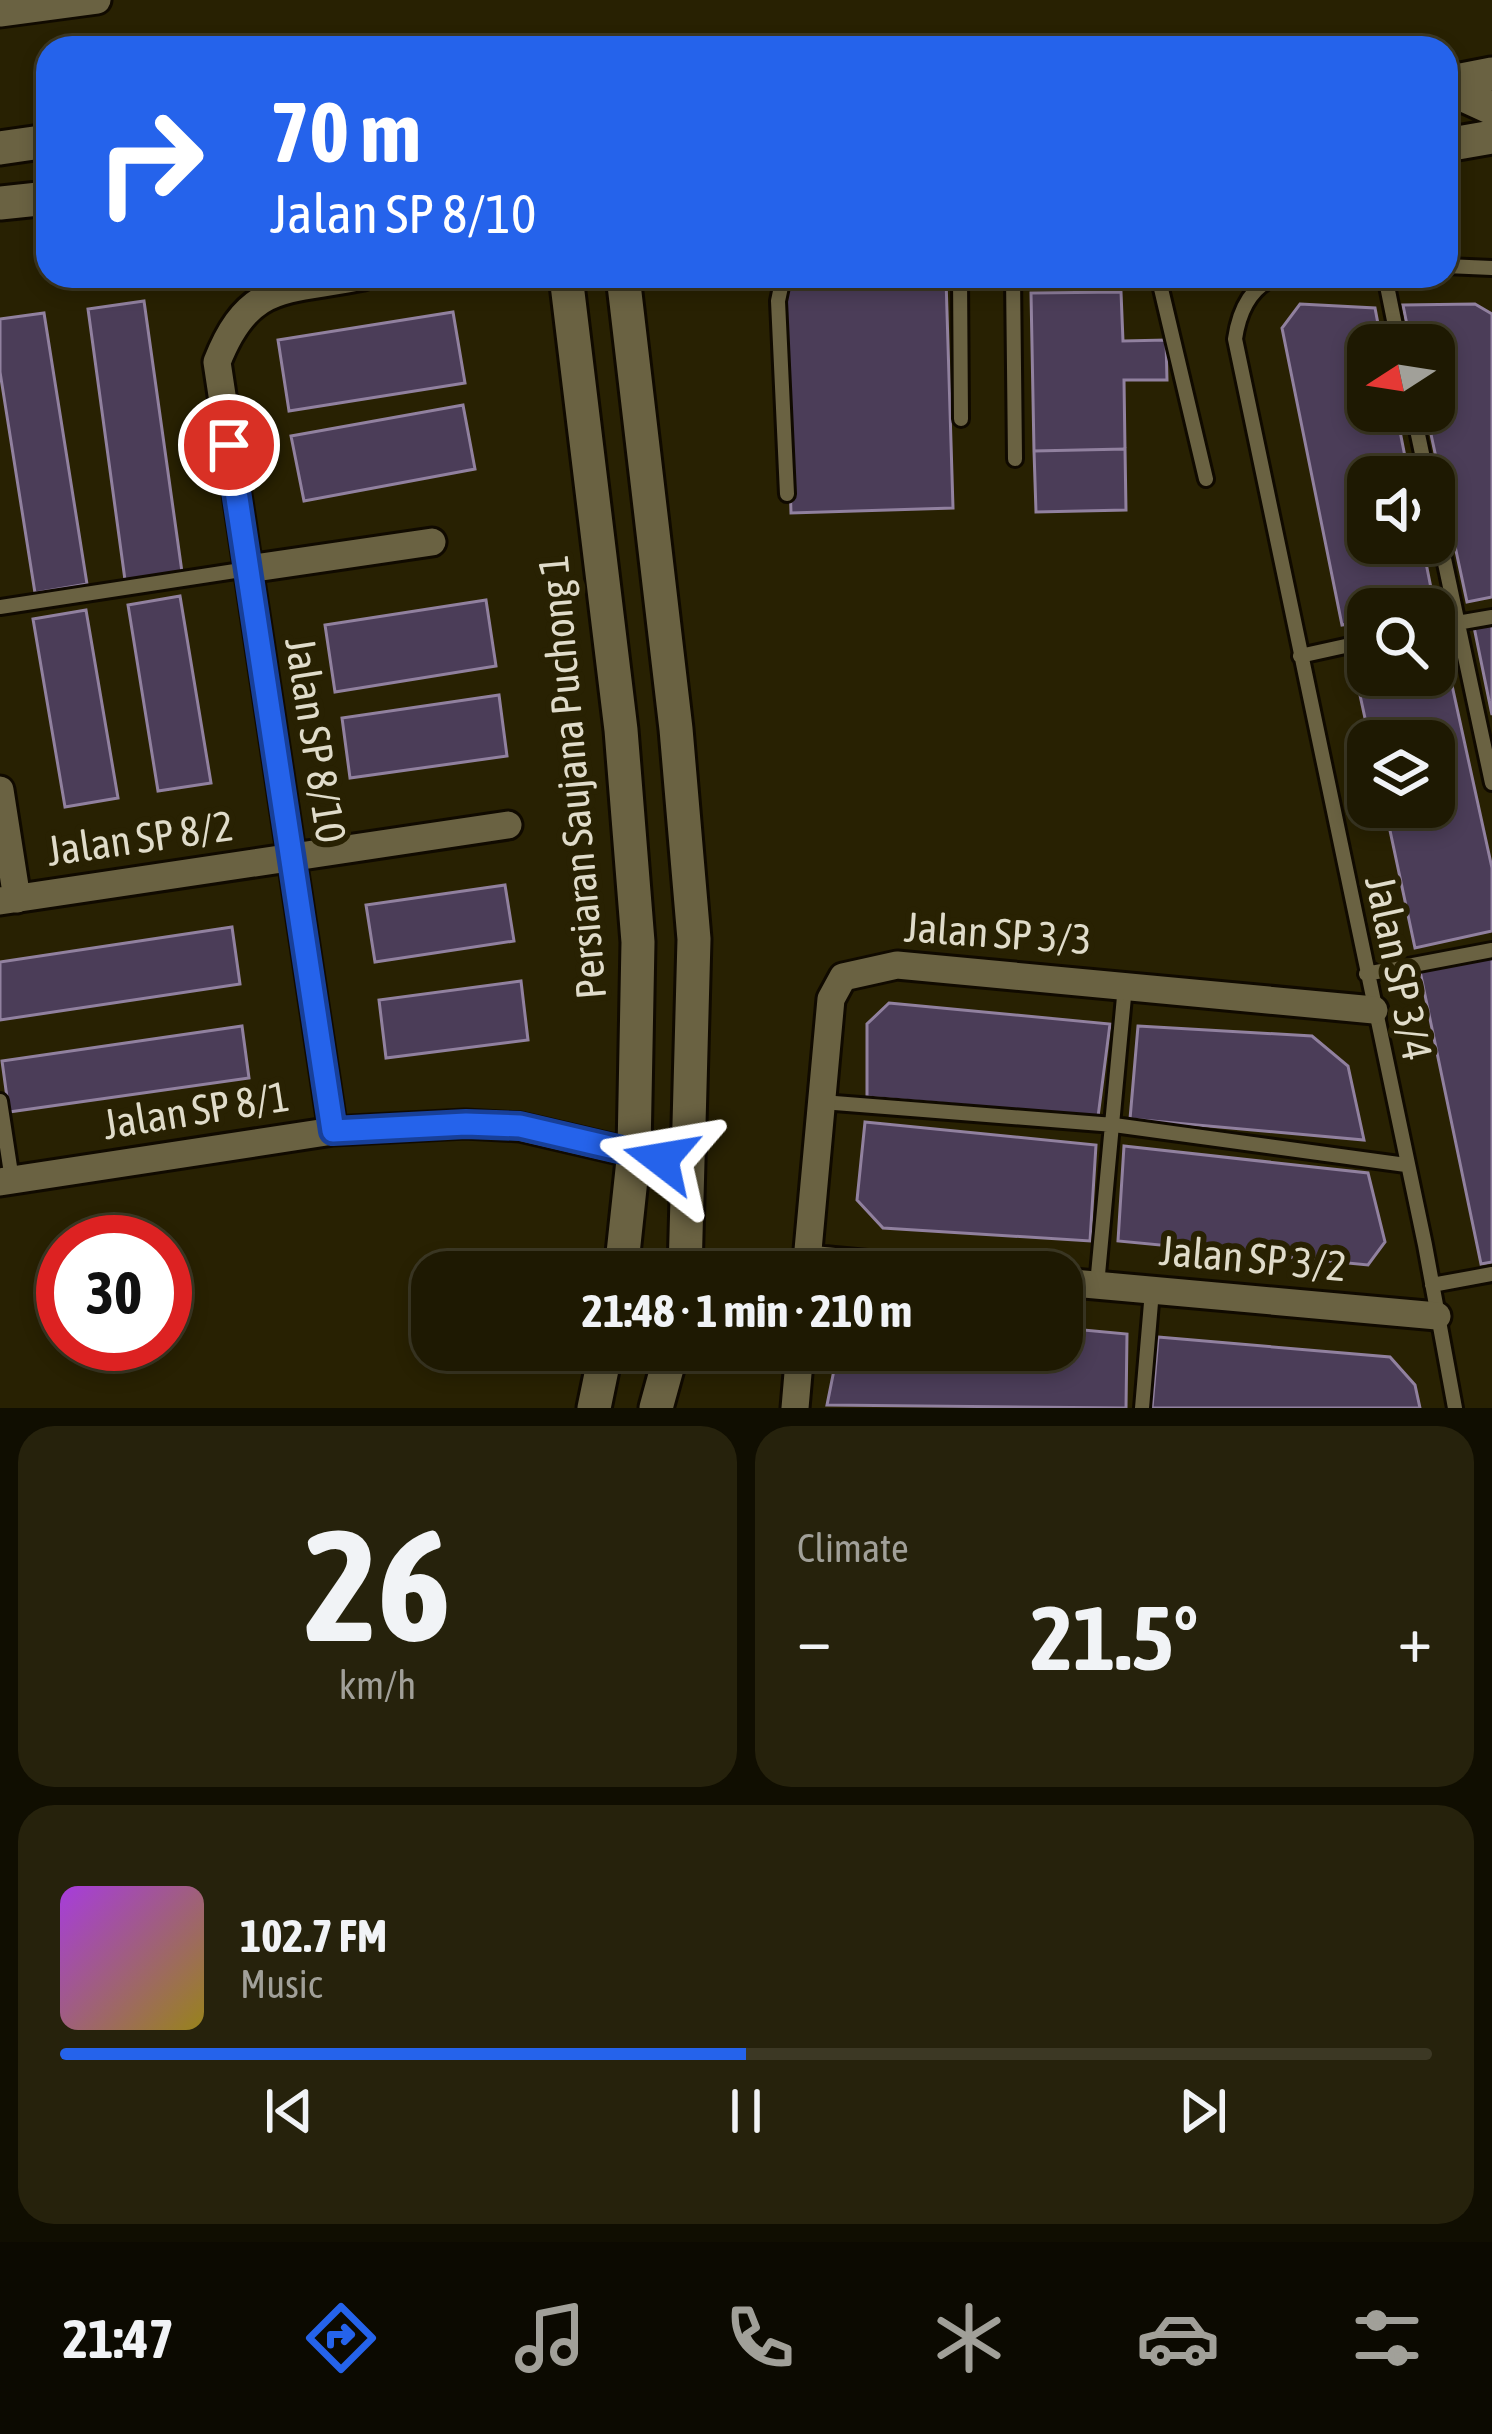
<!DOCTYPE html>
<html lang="en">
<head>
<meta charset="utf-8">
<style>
  :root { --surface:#1e1902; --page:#26220c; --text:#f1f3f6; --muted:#a1a099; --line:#3c3824; --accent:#2563eb }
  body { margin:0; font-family:"Asap Condensed",sans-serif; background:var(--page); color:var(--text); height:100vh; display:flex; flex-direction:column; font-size:45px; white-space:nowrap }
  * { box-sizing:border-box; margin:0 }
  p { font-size:39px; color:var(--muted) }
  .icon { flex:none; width:66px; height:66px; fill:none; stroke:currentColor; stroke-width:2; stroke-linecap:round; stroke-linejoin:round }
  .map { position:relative; height:1408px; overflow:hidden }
  .drawer { display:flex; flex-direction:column; gap:18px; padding:18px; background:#100e01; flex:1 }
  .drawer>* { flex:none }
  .top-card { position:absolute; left:36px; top:36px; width:1422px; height:252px; border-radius:36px; box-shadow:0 6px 18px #0003,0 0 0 3px var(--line); background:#2563eb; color:#fff; overflow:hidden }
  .needle { width:78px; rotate:258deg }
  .controls { position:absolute; left:1347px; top:324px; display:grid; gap:24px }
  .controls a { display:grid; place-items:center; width:108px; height:108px; border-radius:24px; background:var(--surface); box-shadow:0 6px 18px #0003,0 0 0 3px var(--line); font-size:60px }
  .speed { position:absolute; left:36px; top:1215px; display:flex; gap:24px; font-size:60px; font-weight:700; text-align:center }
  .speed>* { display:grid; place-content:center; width:156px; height:156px; border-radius:50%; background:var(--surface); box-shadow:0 6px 18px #0003,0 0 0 3px var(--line); line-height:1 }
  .speed .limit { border:18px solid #d22; background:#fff; color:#111 }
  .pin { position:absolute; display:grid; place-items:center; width:102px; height:102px; color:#fff; margin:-51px; border:6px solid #fff; border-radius:50%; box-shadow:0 3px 12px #0007 }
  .me { position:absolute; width:132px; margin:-66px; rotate:284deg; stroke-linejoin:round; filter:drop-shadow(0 0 9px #0008) }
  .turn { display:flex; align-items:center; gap:42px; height:252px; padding:0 36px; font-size:54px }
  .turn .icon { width:156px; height:156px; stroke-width:2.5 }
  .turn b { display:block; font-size:84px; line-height:102px }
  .big { font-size:90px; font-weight:700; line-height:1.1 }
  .drawer .widget { flex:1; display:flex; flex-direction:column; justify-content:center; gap:18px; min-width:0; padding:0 42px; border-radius:36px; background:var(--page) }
  .drawer .dial { align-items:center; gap:0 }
  .dial b { font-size:156px; line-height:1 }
  .song { display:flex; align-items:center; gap:36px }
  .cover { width:144px; height:144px; border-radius:18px; background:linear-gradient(135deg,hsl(280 70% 55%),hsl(50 70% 35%)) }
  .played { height:12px; border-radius:6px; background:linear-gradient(90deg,var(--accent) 50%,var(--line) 50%) }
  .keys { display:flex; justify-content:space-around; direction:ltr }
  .heat { display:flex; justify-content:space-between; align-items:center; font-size:66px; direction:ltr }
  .drawer .tiles { flex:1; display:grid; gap:18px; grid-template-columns:1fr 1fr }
  .widget:last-child { grid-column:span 2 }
  .trip { position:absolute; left:411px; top:1251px; width:672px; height:120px; border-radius:36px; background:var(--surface); box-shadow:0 6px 18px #0003,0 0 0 3px var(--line); font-weight:700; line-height:120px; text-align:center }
  .dock { display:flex; height:192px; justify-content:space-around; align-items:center; background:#0c0a01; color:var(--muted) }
  .dock .icon { width:84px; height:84px }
  .dock .active { color:var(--accent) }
  .dock b { font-size:54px; color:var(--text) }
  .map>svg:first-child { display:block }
  .building { fill:#4b3d58; stroke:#91819f; stroke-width:3 }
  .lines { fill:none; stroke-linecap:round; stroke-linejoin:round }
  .service-casing { stroke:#100a00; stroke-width:20 }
  .minor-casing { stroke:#100a00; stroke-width:33 }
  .tertiary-casing { stroke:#100a00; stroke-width:39 }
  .service { stroke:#6a6242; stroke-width:14 }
  .minor { stroke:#6a6242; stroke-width:27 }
  .tertiary { stroke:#6a6242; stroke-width:33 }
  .route-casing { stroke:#184099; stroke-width:30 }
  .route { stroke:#2563eb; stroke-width:21 }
  .labels { text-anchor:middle; stroke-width:12; stroke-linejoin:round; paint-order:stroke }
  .street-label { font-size:42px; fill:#e0dcca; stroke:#282102 }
</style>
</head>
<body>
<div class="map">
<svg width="1492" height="1408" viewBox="0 0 1492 1408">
  <rect width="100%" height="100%" fill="#282102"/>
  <!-- building -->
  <path class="building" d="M946,279L953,508L791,513L784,285Z
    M1121,292L1123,341L1166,340L1167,380H1124L1125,449L1034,451L1031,293Z
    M144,301L182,572L125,580L88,309Z
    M1300,304L1375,308L1382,345H1368V411H1396L1409,477H1368V543H1422L1435,608L1368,609V621L1342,625L1282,328Z
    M1475,304L1492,314V597L1467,602L1426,411H1434V345H1411L1403,305Z
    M453,312L465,383L289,411L278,340Z
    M44,313L87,584L35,593L0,372V319Z
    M463,405L475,469L304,501L291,436Z
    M1125,449L1126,510L1036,512L1034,451Z
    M180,596L211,783L158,791L128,605Z
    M486,600L496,666L335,692L325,625Z
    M86,610L118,798L65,807L33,619Z
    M1492,624V715L1474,627Z
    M1441,635L1492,868V931L1415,948L1385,807H1434V741H1370L1351,654L1368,651V675H1434V636Z
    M499,695L507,756L350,778L342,718Z
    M505,885L514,941L375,962L366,905Z
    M232,927L240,984L0,1020V962Z
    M1492,957V1262L1481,1264L1420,971Z
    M521,981L528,1040L386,1058L379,1000Z
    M889,1003L1110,1024L1098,1117L867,1097V1024Z
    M242,1026L249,1078L9,1112L2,1061Z
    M1138,1026L1312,1036L1348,1066L1364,1140L1130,1119Z
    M865,1122L1096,1145L1090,1241L883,1228L857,1200Z
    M1124,1146L1368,1173L1385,1242L1368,1265L1118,1241Z
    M1062,1328L1127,1334L1126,1408L827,1405L838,1350H1062Z
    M1158,1337L1390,1357L1415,1385L1420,1408H1152Z"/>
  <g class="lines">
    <!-- service casing -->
    <g class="service-casing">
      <path id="service" d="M1446,266L1492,268
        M960,276L961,419
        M1013,276L1015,459
        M1158,276L1206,479
        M1278,276C1250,286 1239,312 1235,339L1425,1245L1455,1408
        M1385,276L1399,345
        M1413,411L1427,477
        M787,494L778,301L782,282L789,276
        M1434,512L1492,783
        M0,607L248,569
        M1434,627L1492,617
        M1300,656L1368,641
        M1366,974L1492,950
        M0,1101L12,1180
        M822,1102L1114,1125L1406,1165
        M1097,1285L1125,986
        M1432,1285L1492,1274
        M1142,1408L1152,1291"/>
    </g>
    <!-- minor casing -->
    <g class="minor-casing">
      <path id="minor" d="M0,13L97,0
        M248,569L432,542
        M0,790L17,899
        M0,901L508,825
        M333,1131L217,362C249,280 286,292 363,276
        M0,1182L333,1131L465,1124L520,1127L688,1166
        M807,1259L949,1272
        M806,1272L831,999L843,977L897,965L1374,1010
        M1062,1282L1437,1316
        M795,1408L800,1350"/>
    </g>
    <!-- tertiary casing -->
    <g class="tertiary-casing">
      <path id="tertiary" d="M1446,83L1492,74
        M1446,87L1492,108
        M1446,145L1492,137
        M0,148L48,141
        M0,203L48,198
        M566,276L621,730L638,942L634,1151L621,1272
        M623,276L676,729L694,939L685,1272
        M594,1408L606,1350
        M656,1408L672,1350"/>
    </g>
    <!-- service -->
    <use href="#service" class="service"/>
    <!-- minor -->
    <use href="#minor" class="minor"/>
    <!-- tertiary -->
    <use href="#tertiary" class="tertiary"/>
  </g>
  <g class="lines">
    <!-- route casing -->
    <g class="route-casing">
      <path id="route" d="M229,445L333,1131L466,1124L520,1126L661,1159"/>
    </g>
    <!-- route -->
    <use href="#route" class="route"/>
  </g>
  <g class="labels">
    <!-- street labels -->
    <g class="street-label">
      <text transform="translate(316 740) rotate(81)" y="15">Jalan SP 8/10</text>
      <text transform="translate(572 777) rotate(-95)" y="15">Persiaran Saujana Puchong 1</text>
      <text transform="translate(140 838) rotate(-8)" y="15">Jalan SP 8/2</text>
      <text transform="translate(998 933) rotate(4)" y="15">Jalan SP 3/3</text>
      <text transform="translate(1399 968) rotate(78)" y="15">Jalan SP 3/4</text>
      <text transform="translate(196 1110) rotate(-9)" y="15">Jalan SP 8/1</text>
      <text transform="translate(1253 1258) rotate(5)" y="15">Jalan SP 3/2</text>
    </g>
  </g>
</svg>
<div class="controls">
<a><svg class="needle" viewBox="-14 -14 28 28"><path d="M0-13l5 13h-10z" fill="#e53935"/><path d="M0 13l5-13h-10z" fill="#a1a099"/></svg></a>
<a><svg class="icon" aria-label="sound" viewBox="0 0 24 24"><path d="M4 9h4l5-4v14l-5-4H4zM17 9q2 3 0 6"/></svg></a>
<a><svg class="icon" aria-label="search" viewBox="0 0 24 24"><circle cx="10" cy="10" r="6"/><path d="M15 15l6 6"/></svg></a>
<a><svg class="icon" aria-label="layers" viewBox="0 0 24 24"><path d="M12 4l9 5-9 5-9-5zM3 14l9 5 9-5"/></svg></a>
</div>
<div class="speed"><div class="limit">30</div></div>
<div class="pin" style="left:229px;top:445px;background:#d93025"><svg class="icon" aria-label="arrive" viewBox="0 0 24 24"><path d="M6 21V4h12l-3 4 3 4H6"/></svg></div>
<svg class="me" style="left:661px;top:1159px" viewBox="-20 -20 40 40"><path d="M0-17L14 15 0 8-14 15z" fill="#2563eb" stroke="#fff" stroke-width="4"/></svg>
<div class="trip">21:48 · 1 min · 210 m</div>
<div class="top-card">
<div class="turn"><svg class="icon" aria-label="right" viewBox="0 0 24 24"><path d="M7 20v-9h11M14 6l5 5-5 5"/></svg><div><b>70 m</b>Jalan SP 8/10</div></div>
</div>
</div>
<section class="drawer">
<div class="tiles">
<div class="widget dial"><b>26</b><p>km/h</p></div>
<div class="widget"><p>Climate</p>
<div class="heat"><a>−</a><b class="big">21.5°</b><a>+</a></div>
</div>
<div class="widget">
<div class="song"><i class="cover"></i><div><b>102.7 FM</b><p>Music</p></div></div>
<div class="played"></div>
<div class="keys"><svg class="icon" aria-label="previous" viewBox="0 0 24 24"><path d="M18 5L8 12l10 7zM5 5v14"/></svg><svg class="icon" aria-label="pause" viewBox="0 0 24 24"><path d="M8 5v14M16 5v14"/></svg><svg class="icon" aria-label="next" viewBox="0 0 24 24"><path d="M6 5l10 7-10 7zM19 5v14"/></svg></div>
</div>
</div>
</section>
<nav class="dock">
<b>21:47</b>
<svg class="icon active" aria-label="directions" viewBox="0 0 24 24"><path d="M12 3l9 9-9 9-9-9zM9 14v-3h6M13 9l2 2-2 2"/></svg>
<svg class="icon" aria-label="music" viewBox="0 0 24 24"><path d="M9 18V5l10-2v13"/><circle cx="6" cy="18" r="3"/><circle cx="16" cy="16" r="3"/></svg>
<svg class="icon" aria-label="phone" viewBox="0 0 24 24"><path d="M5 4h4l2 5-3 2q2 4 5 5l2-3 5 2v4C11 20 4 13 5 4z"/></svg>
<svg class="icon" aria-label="climate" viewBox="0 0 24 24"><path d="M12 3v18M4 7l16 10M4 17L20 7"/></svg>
<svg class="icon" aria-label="car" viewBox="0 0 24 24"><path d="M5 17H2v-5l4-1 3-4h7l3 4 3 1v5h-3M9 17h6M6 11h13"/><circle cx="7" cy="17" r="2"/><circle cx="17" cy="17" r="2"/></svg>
<svg class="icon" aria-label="filters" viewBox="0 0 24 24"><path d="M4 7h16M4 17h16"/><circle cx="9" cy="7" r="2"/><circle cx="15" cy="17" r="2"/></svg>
</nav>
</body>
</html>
